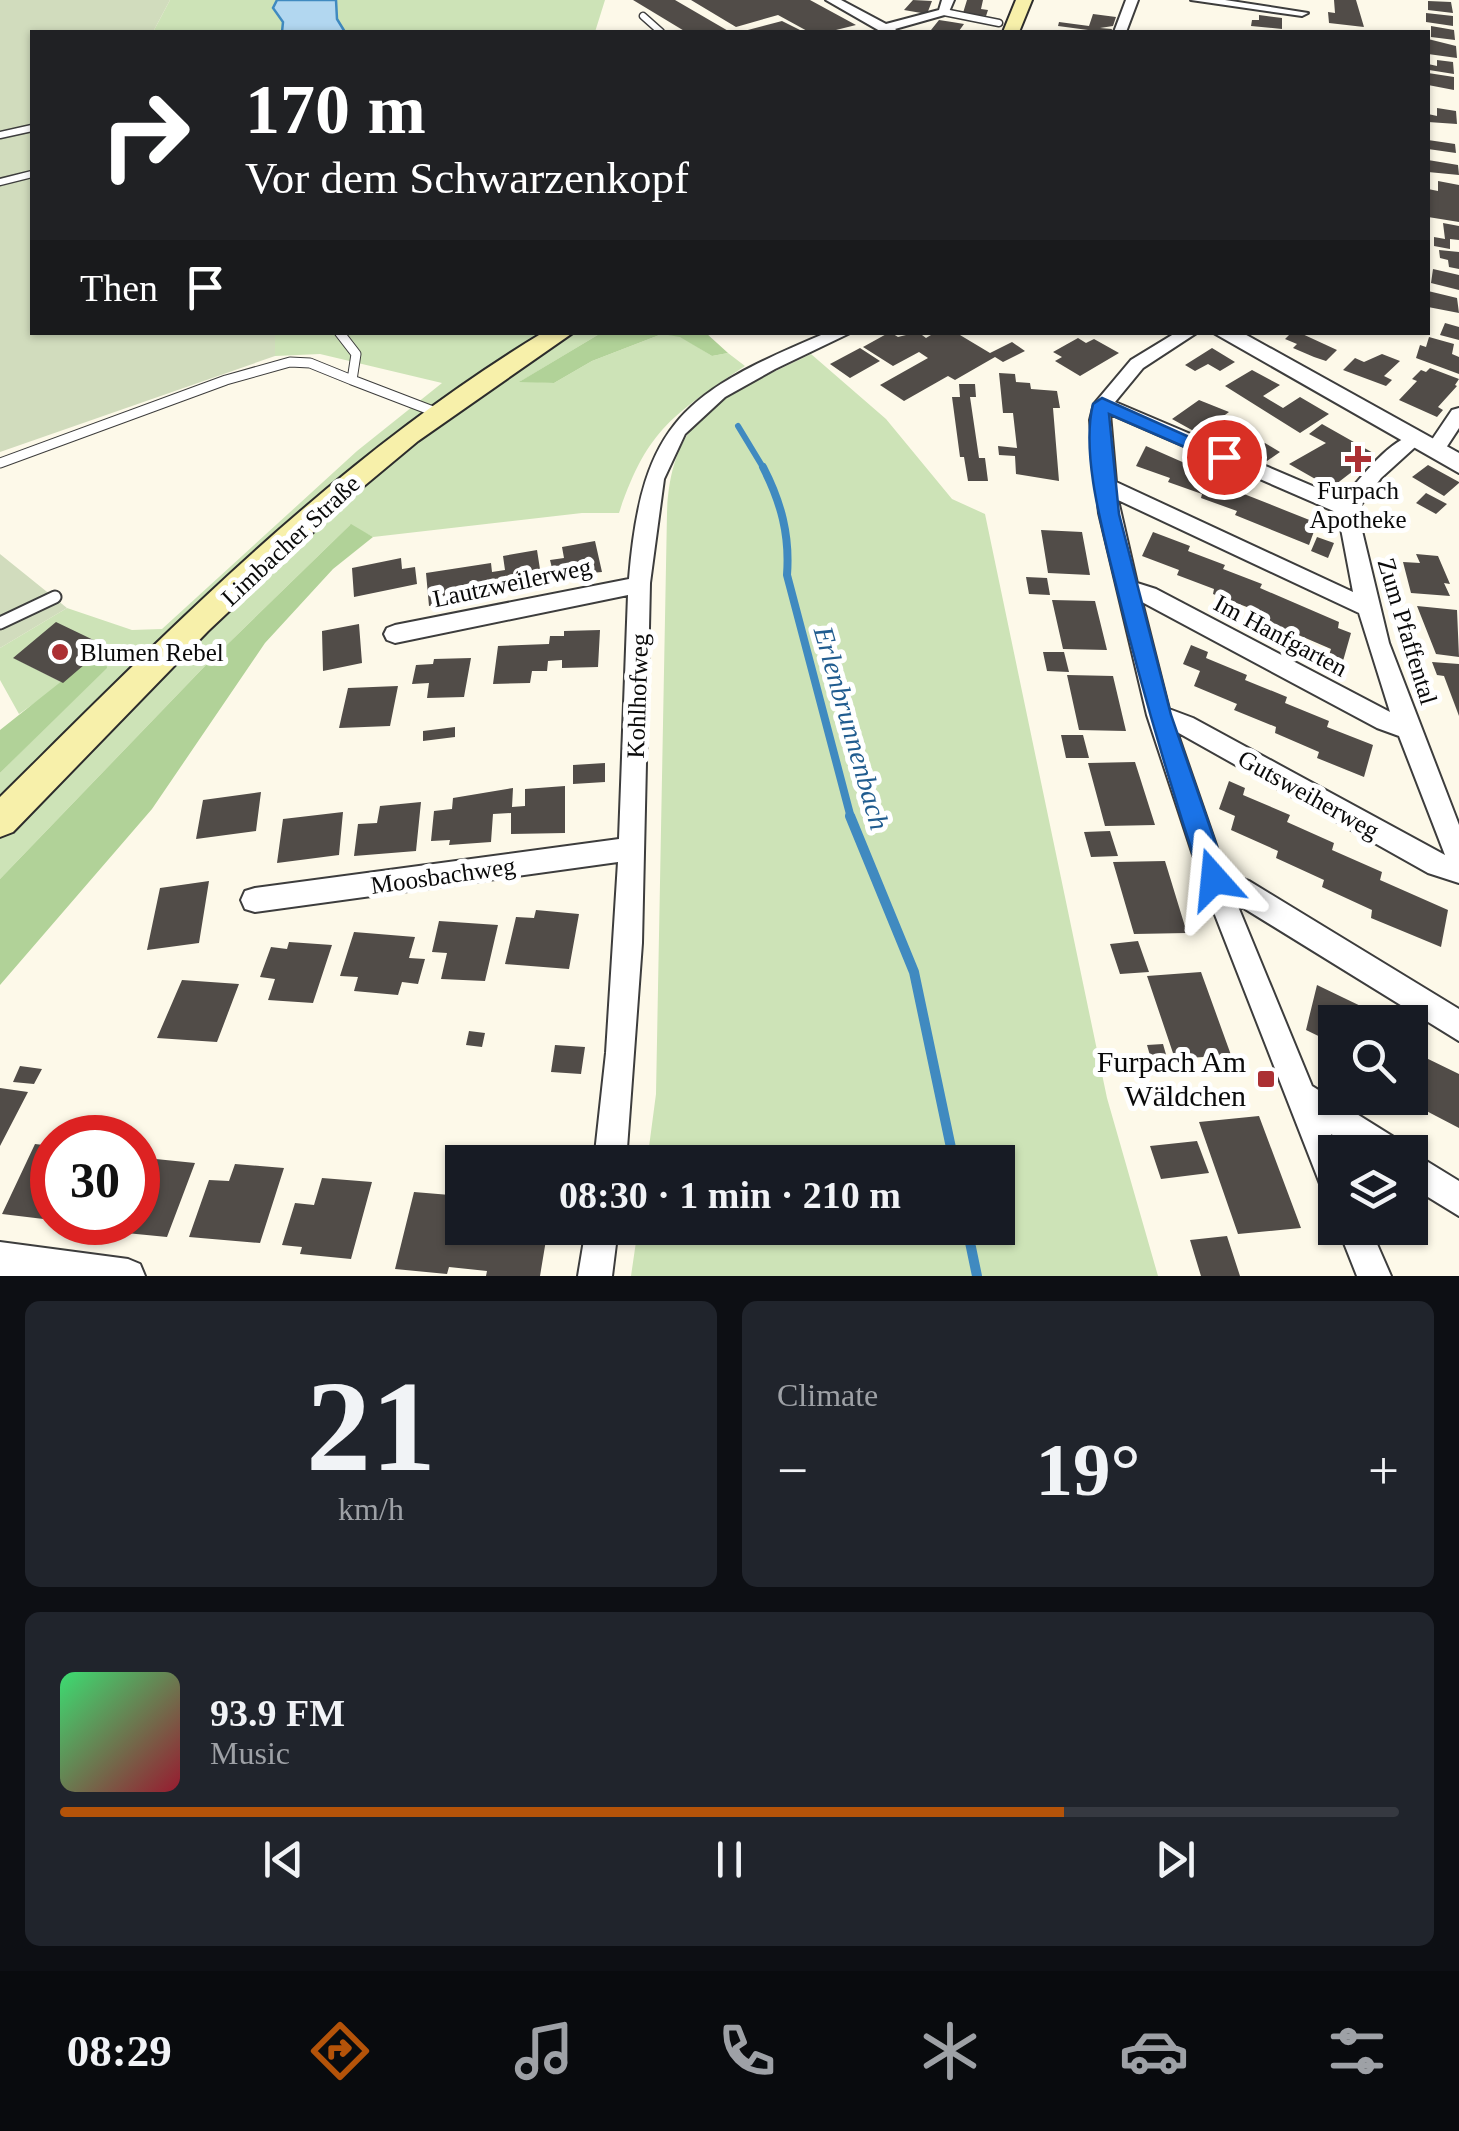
<!DOCTYPE html>
<html lang="en">
<head>
<meta charset="utf-8">
<style>
  :root { --surface:#171b24; --page:#20242c; --text:#f1f3f6; --muted:#9ea1a6; --line:#363941; --accent:#b45309 }
  body { margin:0; font-family:Georgia,serif; background:var(--page); color:var(--text); height:100vh; display:flex; flex-direction:column; font-size:38px; white-space:nowrap }
  * { box-sizing:border-box; margin:0 }
  p { font-size:32px; color:var(--muted) }
  .icon { flex:none; width:55px; height:55px; fill:none; stroke:currentColor; stroke-width:2; stroke-linecap:round; stroke-linejoin:round }
  .map { position:relative; height:1276px; overflow:hidden }
  .drawer { display:flex; flex-direction:column; gap:25px; padding:25px; background:#0d0f14; flex:1 }
  .drawer>* { flex:none }
  .banner { position:absolute; left:30px; top:30px; width:1400px; height:305px; border-radius:0px; box-shadow:0 2px 8px #0004; background:#202124; color:#fff; overflow:hidden }
  .controls { position:absolute; left:1318px; top:1005px; display:grid; gap:20px }
  .controls a { display:grid; place-items:center; width:110px; height:110px; border-radius:0px; background:var(--surface); box-shadow:0 2px 8px #0004; font-size:50px }
  .speed { position:absolute; left:30px; top:1115px; display:flex; gap:20px; font-size:50px; font-weight:700; text-align:center }
  .speed>* { display:grid; place-content:center; width:130px; height:130px; border-radius:50%; background:var(--surface); box-shadow:0 2px 8px #0004; line-height:1 }
  .speed .limit { border:15px solid #d22; background:#fff; color:#111 }
  .pin { position:absolute; display:grid; place-items:center; width:85px; height:85px; color:#fff; margin:-42px; border:5px solid #fff; border-radius:50%; box-shadow:0 2px 10px #0007 }
  .me { position:absolute; width:110px; margin:-55px; rotate:342deg; stroke-linejoin:round; filter:drop-shadow(0 0 8px #0008) }
  .turn { display:flex; align-items:center; gap:35px; height:210px; padding:0 50px; font-size:45px }
  .turn .icon { width:130px; height:130px; stroke-width:2.5 }
  .turn b { display:block; font-size:70px; line-height:85px }
  .then { display:flex; align-items:center; height:95px; padding:0 50px; background:#0003; gap:20px; font-size:38px }
  .big { font-size:75px; font-weight:600; line-height:1.1 }
  .drawer .card { flex:1; display:flex; flex-direction:column; justify-content:center; gap:15px; min-width:0; padding:0 35px; border-radius:15px; background:var(--page) }
  .drawer .dial { align-items:center; gap:0 }
  .dial b { font-size:130px; line-height:1 }
  .song { display:flex; align-items:center; gap:30px }
  .cover { width:120px; height:120px; border-radius:15px; background:linear-gradient(135deg,hsl(140 70% 55%),hsl(350 70% 35%)) }
  .played { height:10px; border-radius:5px; background:linear-gradient(90deg,var(--accent) 75%,var(--line) 75%) }
  .keys { display:flex; justify-content:space-around; direction:ltr }
  .heat { display:flex; justify-content:space-between; align-items:center; font-size:55px; direction:ltr }
  .drawer .tiles { flex:1; display:grid; gap:25px; grid-template-columns:1fr 1fr }
  .card:last-child { grid-column:span 2 }
  .trip { position:absolute; left:445px; top:1145px; width:570px; height:100px; border-radius:0px; background:var(--surface); box-shadow:0 2px 8px #0004; font-weight:600; line-height:100px; text-align:center }
  .menu { display:flex; height:160px; justify-content:space-around; align-items:center; background:#090b0e; color:var(--muted) }
  .menu .icon { width:70px; height:70px }
  .menu .selected { color:var(--accent) }
  .menu b { font-size:45px; color:var(--text) }
  .map>svg:first-child { display:block }
  .green { fill:#cde3b7 }
  .forest { fill:#b1d298 }
  .cemetery { fill:#d1dcbd }
  .water { fill:#b2d7f0; stroke:#408ac0; stroke-width:2.5 }
  .lines { fill:none; stroke-linecap:round; stroke-linejoin:round }
  .stream-far2 { stroke:#408ac0; stroke-width:6 }
  .stream-far1 { stroke:#408ac0; stroke-width:8 }
  .stream { stroke:#408ac0; stroke-width:10 }
  .building { fill:#514c48 }
  .service-far2-casing { stroke:#3d3d3d; stroke-width:9 }
  .service-far1-casing { stroke:#3d3d3d; stroke-width:11 }
  .service-casing { stroke:#3d3d3d; stroke-width:15 }
  .minor-casing { stroke:#3d3d3d; stroke-width:4 }
  .tertiary-casing { stroke:#3d3d3d; stroke-width:4 }
  .secondary-casing { stroke:#2c2c2c; stroke-width:4 }
  .service-far2 { stroke:#fff; stroke-width:6 }
  .service-far1 { stroke:#fff; stroke-width:9 }
  .service { stroke:#fff; stroke-width:11 }
  .minor { fill:#fff; fill-rule:evenodd }
  .tertiary { fill:#fff; fill-rule:evenodd }
  .secondary { fill:#f7f0aa; fill-rule:evenodd }
  .route { fill:#1a73e8; stroke:#114b97; stroke-width:2.5 }
  .poi-dot { fill:#ac3033; stroke:#fff; stroke-width:4 }
  .labels { text-anchor:middle; stroke-width:10; stroke-linejoin:round; paint-order:stroke }
  .poi-label { font-size:25px; fill:#0a0a0a; stroke:#fff }
  .street-label { font-size:25px; fill:#0a0a0a; stroke:#fff }
  .water-label { font-size:28px; font-style:italic; fill:#205c8f; stroke:#fff }
  .near-poi-label { font-size:30px; fill:#0a0a0a; stroke:#fff; text-anchor:end }
</style>
</head>
<body>
<div class="map">
<svg width="1459" height="1276" viewBox="0 0 1459 1276">
  <rect width="100%" height="100%" fill="#fdf9e9"/>
  <!-- green -->
  <path class="green" d="M170,0H605L595,32H153Z
    M275,333H601L521,381L554,383L592,361L662,334L680,336L712,356L728,353L745,366C674,414 647,429 619,513H582L373,537L350,525L204,667L0,879V773L107,667L105,646L14,658L63,683L19,714L0,680V648L67,608L132,630L162,629L357,451L442,383L320,354L275,356Z
    M811,354L886,419L952,499L985,514L1107,1098L1158,1276H631L638,1228H998V1162H647L656,1094L667,513C671,409 728,395 811,354Z"/>
  <!-- forest -->
  <path class="forest" d="M601,333H706L728,353L712,356L680,337L662,334L592,361L554,383L519,382Z
    M351,524L373,537L333,569L265,643L152,809L0,985V879L204,667Z
    M106,646L107,668L0,773V730Z"/>
  <!-- cemetery -->
  <path class="cemetery" d="M0,0H170L153,32H32V332L275,333V356L0,452Z
    M0,554L67,608L0,648Z"/>
  <!-- water -->
  <path class="water" d="M277,0H336L337,19L345,32H282L283,22L273,8Z"/>
  <g class="lines">
    <!-- stream-far2 -->
    <path class="stream-far2" d="M738,426L764,469"/>
    <!-- stream-far1 -->
    <path class="stream-far1" d="M763,467C781,502 790,535 787,575L851,818"/>
    <!-- stream -->
    <path class="stream" d="M850,816L914,972L954,1162
      M967,1228L977,1276"/>
  </g>
  <!-- building -->
  <path class="building" d="M633,0H675L730,32H686Z
    M691,0H810L856,25L828,32H809L778,15L736,27Z
    M913,0L932,1L927,14L904,10Z
    M967,0H983L981,9L988,10L986,16L963,13Z
    M1334,0H1356L1364,27L1329,23L1328,12L1335,13Z
    M1428,1L1451,2L1453,13L1428,10Z
    M1426,13L1453,16V26L1426,22Z
    M1093,14L1116,17L1113,26L1100,28L1112,29L1111,32H1086L1088,30L1058,26L1059,22L1089,26Z
    M1259,15L1282,18V29L1251,26L1252,20H1259Z
    M939,20L952,22L964,24L959,31L931,30Z
    M782,21L804,32H744V31Z
    M1431,26L1454,30L1455,40L1431,37Z
    M1428,39L1456,46L1457,58L1428,54Z
    M1437,60L1453,62L1454,74L1429,70L1428,64L1437,66Z
    M1428,73L1454,77V90L1428,85Z
    M1437,108L1456,111L1457,124L1428,122V114L1437,116Z
    M1428,140L1455,144L1456,153L1428,149Z
    M1428,160L1458,165L1459,175L1428,172Z
    M1438,181L1459,185V222L1428,217V189L1438,191Z
    M1443,223L1459,226V240L1450,239V249L1434,246V237L1445,239Z
    M1439,250L1459,252V269L1449,267L1448,260L1440,258Z
    M1433,269L1459,275V290L1431,283Z
    M1428,291L1457,298L1459,313L1428,307Z
    M1445,323L1459,327V340L1440,335Z
    M890,332L898,337L918,332L926,338L936,332H965L960,335L990,353L1012,342L1025,351L1003,362L995,357L955,380L948,376L904,401L880,385L928,358L919,352L893,366L863,347Z
    M1292,332H1298L1337,350L1326,361L1314,357L1293,348L1297,344L1285,339Z
    M1429,337L1454,344L1452,354L1459,357V374L1416,358L1420,345L1426,347Z
    M1078,338L1086,343L1094,339L1119,353L1080,376L1055,361L1062,357L1053,352Z
    M860,348L880,361L850,378L830,364Z
    M1212,348L1235,362L1220,371L1208,364L1195,371L1185,365Z
    M1382,354L1400,361L1384,376L1392,380L1386,386L1343,370L1355,358L1364,362Z
    M1430,368L1459,379L1455,385L1457,386L1438,407L1443,410L1437,417L1399,400L1417,381L1412,379L1421,370L1426,372Z
    M1252,370L1280,385L1263,396L1283,408L1300,397L1329,414L1300,433L1225,386Z
    M999,373L1015,374L1016,382L1030,383L1031,389L1057,391L1060,408H1053L1059,481L1016,474L1015,456L999,455L998,446L1017,448L1013,413H1003Z
    M959,384H975L976,397H970L979,458H985L988,481H968L964,457H960L952,397H960Z
    M1199,400L1229,412L1199,434L1172,419Z
    M1322,424L1375,454L1331,488L1289,464L1326,443L1309,434Z
    M1265,443L1280,452L1267,461L1252,452Z
    M1146,446L1246,490L1244,494L1317,523L1309,545L1235,515L1237,511L1201,498L1202,494L1168,482L1170,478L1136,466Z
    M1428,465L1459,482V483L1444,496L1412,477Z
    M1426,493L1447,504L1436,514L1416,503Z
    M1041,530L1082,532L1090,575L1048,573Z
    M1153,532L1190,546L1188,551L1225,565L1223,569L1262,584L1260,588L1339,622L1338,628L1351,633L1343,661L1329,655L1331,649L1250,614L1252,609L1213,594L1214,589L1177,575L1179,570L1142,556Z
    M1317,537L1334,543L1328,558L1311,551Z
    M595,541L602,572L554,576L550,560L564,558L562,547Z
    M537,550L542,582L477,588L478,598L429,606L426,573L491,563L492,572L505,570L503,556Z
    M1416,554L1438,556L1450,584L1444,583L1450,596L1411,593L1403,562L1420,563Z
    M401,558L402,569L415,567L417,584L354,597L352,568Z
    M1026,577L1047,578L1050,595L1029,594Z
    M1052,600L1095,601L1107,650L1063,649Z
    M1417,606L1457,610L1459,657L1436,654Z
    M56,622L106,646L63,683L13,658Z
    M359,624L362,663L323,671L322,631Z
    M600,630L598,667L562,668V660L548,661L547,671H532L530,683L493,684L498,646L549,644L550,636H564V631Z
    M1191,645L1208,652L1206,658L1247,675L1245,680L1287,697L1285,703L1329,721L1327,727L1373,745L1364,777L1317,758L1319,752L1275,733L1276,727L1234,710L1237,704L1194,686L1200,671L1183,664Z
    M1043,652H1064L1069,672L1047,671Z
    M471,658L464,697L427,698L429,683L412,684L416,665L433,664L434,659Z
    M1432,662L1459,664V716L1444,676L1437,675Z
    M1067,675L1113,676L1126,731L1079,730Z
    M398,686L390,726L339,728L348,688Z
    M455,727V737L423,741V731Z
    M1061,735H1083L1089,758H1066Z
    M1135,762L1155,825L1105,826L1088,763Z
    M605,763V782L573,784V765Z
    M1229,781L1245,788L1243,795L1290,815L1287,822L1334,843L1332,850L1382,872L1380,880L1448,910L1441,947L1371,918L1372,910L1322,887L1324,880L1276,858L1278,851L1231,830L1235,816L1219,809Z
    M565,786V833L511,834V813L493,814L491,842L449,845L450,840L431,841L434,811L452,809L453,798L513,788L512,807L525,806V789Z
    M261,792L256,831L196,839L203,800Z
    M421,802L416,851L354,856L358,824L377,823L380,806Z
    M343,812L339,855L277,863L283,819Z
    M1110,831L1118,856L1091,857L1084,832Z
    M1165,861L1187,933L1134,934L1113,862Z
    M209,881L199,943L147,950L160,888Z
    M536,910L579,914L569,969L505,964L516,917L534,918Z
    M439,921L498,925L485,981L441,979L447,953L432,952Z
    M354,932L415,937L409,958L425,959L418,984L402,982L398,995L354,991L358,977L340,976Z
    M1138,941L1149,972L1120,974L1110,944Z
    M289,942L332,945L313,1003L268,1000L275,979L260,977L271,947L287,949Z
    M1201,972L1231,1055L1175,1059L1147,976Z
    M182,980L239,984L217,1042L157,1038Z
    M1317,985L1371,1011L1368,1022H1335V1044L1306,1030Z
    M469,1031L485,1033L482,1047L466,1045Z
    M1410,1040L1423,1047L1422,1056L1459,1074V1128L1413,1104Z
    M1163,1044L1167,1058L1151,1059L1147,1045Z
    M555,1045L585,1047L581,1074L551,1072Z
    M20,1066L42,1069L34,1084L13,1082Z
    M0,1088L28,1092L0,1146Z
    M1259,1116L1301,1228L1238,1234L1199,1122Z
    M1197,1141L1209,1173L1161,1179L1150,1146Z
    M35,1144L52,1146V1220L2,1214Z
    M146,1158L195,1163L167,1237L116,1232L120,1222H138V1180Z
    M235,1164L284,1168L260,1243L189,1237L209,1180L229,1181Z
    M322,1178L372,1182L351,1259L300,1254L302,1247L282,1245L295,1203L314,1205Z
    M414,1192L462,1196V1228H548L540,1276H486L487,1271L449,1267L447,1274L395,1269Z
    M1227,1236L1240,1276H1201L1190,1240Z"/>
  <g class="lines">
    <!-- service-far2 casing -->
    <g class="service-far2-casing">
      <path id="service-far2" d="M944,12L999,23
        M643,16L661,32
        M0,135L32,128
        M0,182L32,174"/>
    </g>
    <!-- service-far1 casing -->
    <g class="service-far1-casing">
      <path id="service-far1" d="M339,332L356,354L352,380L438,413
        M0,463L226,380L290,362L310,363L352,380"/>
    </g>
    <!-- service casing -->
    <g class="service-casing">
      <path id="service" d="M0,623L55,597"/>
    </g>
    <!-- minor casing -->
    <g class="minor-casing">
      <path id="minor" d="M826,0H841L886,24L939,10L942,0H954L948,14L895,29L899,32L880,31Z
        M1126,0H1138L1126,32H1114Z
        M1191,0H1225L1308,13L1302,16Z
        M828,332H852L775,369L725,397L685,434L664,479L650,583L642,943L626,1162H594L606,1053L618,862L255,912L245,909L241,900L245,891L255,888L619,839L628,595L395,643L387,640L384,634L387,628L395,625L629,579C642,419 686,392 828,332Z
        M1177,332H1198L1143,368L1115,402L1343,499C1358,481 1396,430 1421,435L1424,439L1381,478L1357,510L1389,643L1459,825V883L1428,873L1177,732L1225,871L1249,881L1459,1009V1041L1237,904L1312,1086L1400,1141L1405,1152H1361L1331,1134L1339,1152H1335V1199L1324,1194L1201,879L1147,715L1099,513L1090,420L1094,404L1131,360ZM1110,414L1338,513L1353,592L1116,482ZM1118,500L1359,613L1390,712L1156,589L1137,583ZM1142,602L1377,728L1399,736L1445,855L1193,718L1169,709Z
        M1459,408V428L1442,454H1428L1425,450L1452,410Z
        M1410,1151L1459,1181V1216L1410,1186V1152H1407Z
        M586,1228H618L612,1276H578Z
        M1338,1228H1370L1391,1276H1357Z
        M0,1242L128,1259L140,1264L145,1276H0Z"/>
    </g>
    <!-- tertiary casing -->
    <g class="tertiary-casing">
      <path id="tertiary" d="M1212,332H1241L1459,453V473Z"/>
    </g>
    <!-- secondary casing -->
    <g class="secondary-casing">
      <path id="secondary" d="M1016,0H1032L1019,32H1003Z
        M544,332H574L418,441L346,501L208,631L13,832L0,837V797C171,628 337,457 544,332Z"/>
    </g>
    <!-- service-far2 -->
    <use href="#service-far2" class="service-far2"/>
    <!-- service-far1 -->
    <use href="#service-far1" class="service-far1"/>
    <!-- service -->
    <use href="#service" class="service"/>
    <!-- minor -->
    <use href="#minor" class="minor"/>
    <!-- tertiary -->
    <use href="#tertiary" class="tertiary"/>
    <!-- secondary -->
    <use href="#secondary" class="secondary"/>
  </g>
  <!-- route -->
  <path class="route" d="M1102,398L1234,457L1231,461H1217L1109,414L1119,514L1171,715L1228,879L1224,888L1214,892L1205,888L1201,879C1168,779 1139,680 1114,577C1102,528 1081,453 1093,404Z"/>
  <!-- markers -->
  <g class="poi-dot">
    <path d="M1353 444h10v10h10v10h-10v10h-10v-10h-10v-10h10z"/>
    <circle cx="60" cy="652" r="10"/>
    <rect x="1256" y="1069" width="20" height="20" rx="5"/>
  </g>
  <g class="labels">
    <!-- poi labels -->
    <g class="poi-label">
      <text x="1358" y="499">Furpach<tspan x="1358" dy="29">Apotheke</tspan></text>
      <text x="80" y="661" text-anchor="start">Blumen Rebel</text>
    </g>
    <!-- street labels -->
    <g class="street-label">
      <text transform="translate(290 540) rotate(-43)" y="9">Limbacher Straße</text>
      <text transform="translate(512 582) rotate(-12)" y="9">Lautzweilerweg</text>
      <text transform="translate(1408 631) rotate(73)" y="9">Zum Pfaffental</text>
      <text transform="translate(1281 635) rotate(28)" y="9">Im Hanfgarten</text>
      <text transform="translate(637 696) rotate(-88)" y="9">Kohlhofweg</text>
      <text transform="translate(1309 794) rotate(29)" y="9">Gutsweiherweg</text>
      <text transform="translate(443 875) rotate(-8)" y="9">Moosbachweg</text>
    </g>
    <!-- water labels -->
    <g class="water-label">
      <text transform="translate(852 728) rotate(74)" y="10">Erlenbrunnenbach</text>
    </g>
    <!-- near-poi labels -->
    <g class="near-poi-label">
      <text x="1246" y="1072">Furpach Am<tspan x="1246" dy="34">Wäldchen</tspan></text>
    </g>
  </g>
</svg>
<div class="controls">
<a><svg class="icon" aria-label="search" viewBox="0 0 24 24"><circle cx="10" cy="10" r="6"/><path d="M15 15l6 6"/></svg></a>
<a><svg class="icon" aria-label="layers" viewBox="0 0 24 24"><path d="M12 4l9 5-9 5-9-5zM3 14l9 5 9-5"/></svg></a>
</div>
<div class="speed"><div class="limit">30</div></div>
<div class="pin" style="left:1224px;top:457px;background:#d93025"><svg class="icon" aria-label="arrive" viewBox="0 0 24 24"><path d="M6 21V4h12l-3 4 3 4H6"/></svg></div>
<svg class="me" style="left:1214px;top:879px" viewBox="-20 -20 40 40"><path d="M0-17L14 15 0 8-14 15z" fill="#1a73e8" stroke="#fff" stroke-width="4"/></svg>
<div class="trip">08:30 · 1 min · 210 m</div>
<div class="banner">
<div class="turn"><svg class="icon" aria-label="right" viewBox="0 0 24 24"><path d="M7 20v-9h11M14 6l5 5-5 5"/></svg><div><b>170 m</b>Vor dem Schwarzenkopf</div></div>
<div class="then">Then<svg class="icon" aria-label="arrive" viewBox="0 0 24 24"><path d="M6 21V4h12l-3 4 3 4H6"/></svg></div>
</div>
</div>
<section class="drawer">
<div class="tiles">
<div class="card dial"><b>21</b><p>km/h</p></div>
<div class="card"><p>Climate</p>
<div class="heat"><a>−</a><b class="big">19°</b><a>+</a></div>
</div>
<div class="card">
<div class="song"><i class="cover"></i><div><b>93.9 FM</b><p>Music</p></div></div>
<div class="played"></div>
<div class="keys"><svg class="icon" aria-label="previous" viewBox="0 0 24 24"><path d="M18 5L8 12l10 7zM5 5v14"/></svg><svg class="icon" aria-label="pause" viewBox="0 0 24 24"><path d="M8 5v14M16 5v14"/></svg><svg class="icon" aria-label="next" viewBox="0 0 24 24"><path d="M6 5l10 7-10 7zM19 5v14"/></svg></div>
</div>
</div>
</section>
<nav class="menu">
<b>08:29</b>
<svg class="icon selected" aria-label="directions" viewBox="0 0 24 24"><path d="M12 3l9 9-9 9-9-9zM9 14v-3h6M13 9l2 2-2 2"/></svg>
<svg class="icon" aria-label="music" viewBox="0 0 24 24"><path d="M9 18V5l10-2v13"/><circle cx="6" cy="18" r="3"/><circle cx="16" cy="16" r="3"/></svg>
<svg class="icon" aria-label="phone" viewBox="0 0 24 24"><path d="M5 4h4l2 5-3 2q2 4 5 5l2-3 5 2v4C11 20 4 13 5 4z"/></svg>
<svg class="icon" aria-label="climate" viewBox="0 0 24 24"><path d="M12 3v18M4 7l16 10M4 17L20 7"/></svg>
<svg class="icon" aria-label="car" viewBox="0 0 24 24"><path d="M5 17H2v-5l4-1 3-4h7l3 4 3 1v5h-3M9 17h6M6 11h13"/><circle cx="7" cy="17" r="2"/><circle cx="17" cy="17" r="2"/></svg>
<svg class="icon" aria-label="filters" viewBox="0 0 24 24"><path d="M4 7h16M4 17h16"/><circle cx="9" cy="7" r="2"/><circle cx="15" cy="17" r="2"/></svg>
</nav>
</body>
</html>
